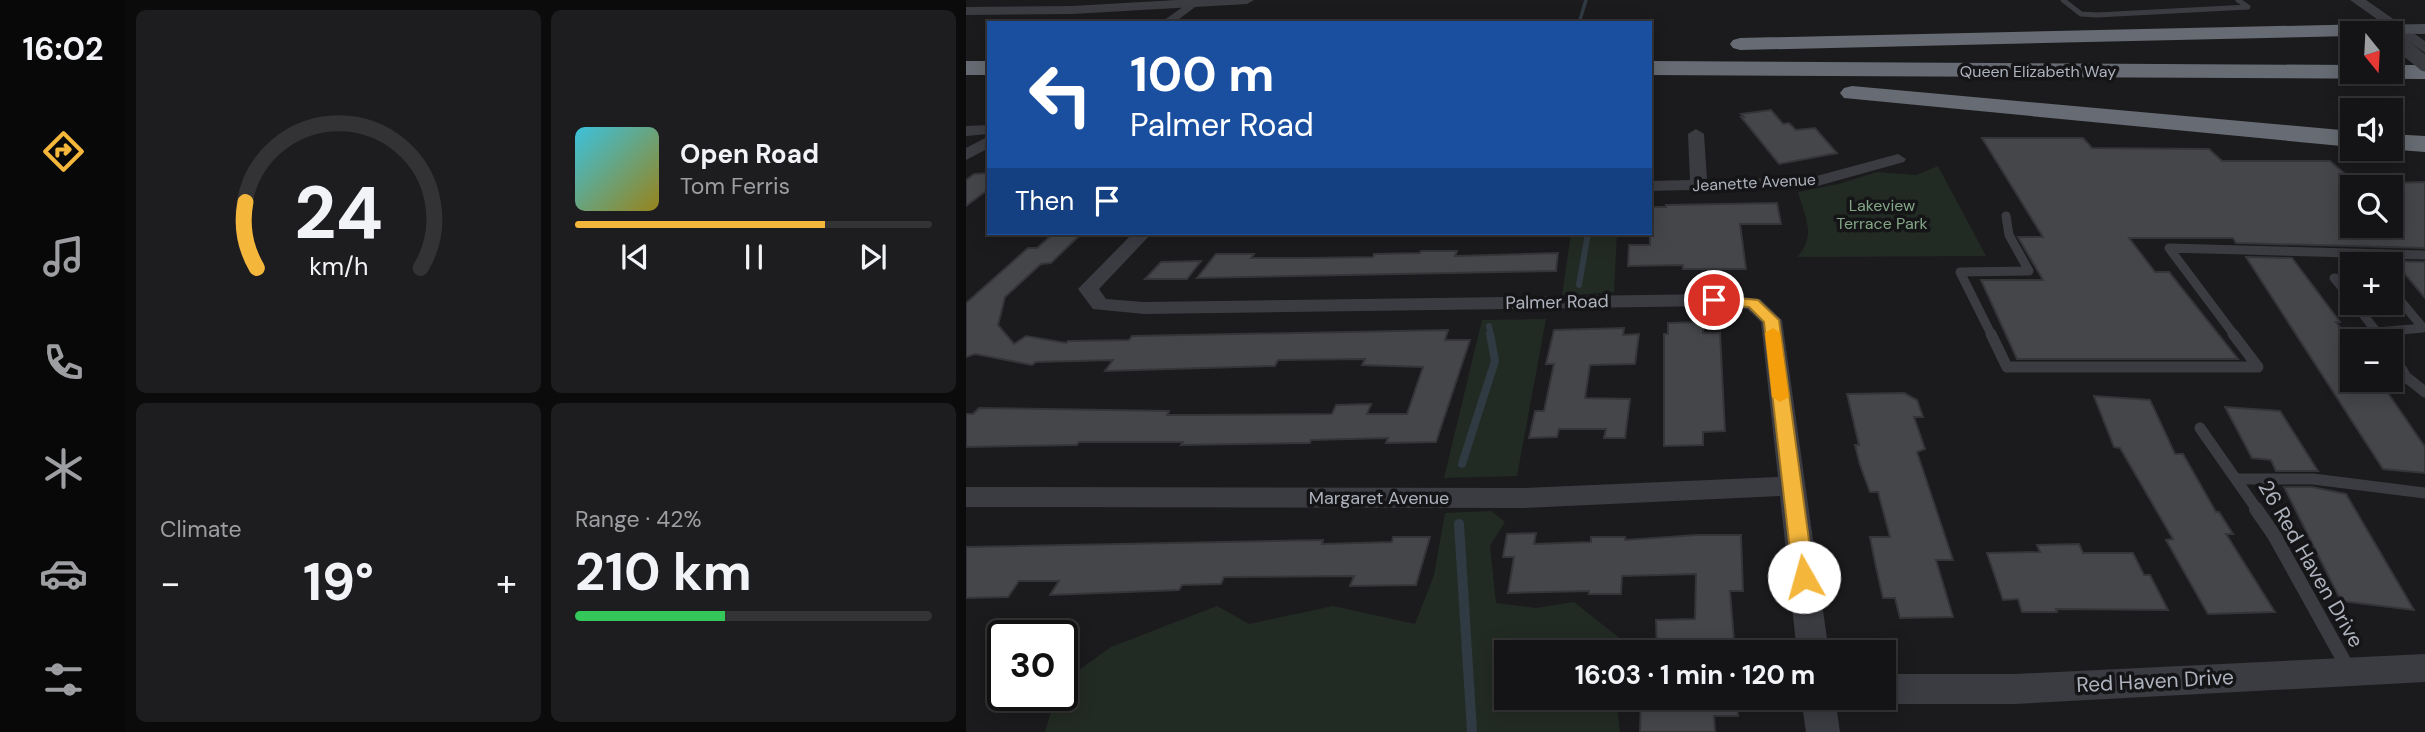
<!DOCTYPE html>
<html lang="en">
<head>
<meta charset="utf-8">
<style>
  :root { --surface:#141416; --page:#1d1d1f; --text:#f1f3f6; --muted:#9d9ea1; --line:#333335; --accent:#f4b63b }
  body { margin:0; font-family:"DM Sans",sans-serif; background:var(--page); color:var(--text); height:100vh; display:flex; flex-direction:column; font-size:26px; white-space:nowrap }
  * { box-sizing:border-box; margin:0 }
  p { font-size:23px; color:var(--muted) }
  .icon { flex:none; width:38px; height:38px; fill:none; stroke:currentColor; stroke-width:2; stroke-linecap:round; stroke-linejoin:round }
  .map { position:relative; flex:1; overflow:hidden }
  .drawer { display:flex; flex-direction:column; gap:10px; padding:10px; background:#0b0b0c; width:840px }
  .drawer>* { flex:none }
  .top-card { position:absolute; left:21px; top:21px; width:665px; height:214px; border-radius:0px; box-shadow:0 4px 18px #0003,0 0 0 2px var(--line); background:#1a4fa0; color:#fff; overflow:hidden }
  .needle { width:46px; rotate:162deg }
  .fabs { position:absolute; left:1374px; top:21px; display:grid; gap:14px }
  .fabs a { display:grid; place-items:center; width:63px; height:63px; border-radius:0px; background:var(--surface); box-shadow:0 4px 18px #0003,0 0 0 2px var(--line); font-size:35px }
  .speed { position:absolute; left:21px; top:620px; display:flex; gap:14px; font-size:35px; font-weight:700; text-align:center }
  .speed>* { display:grid; place-content:center; width:91px; height:91px; border-radius:50%; background:var(--surface); box-shadow:0 4px 18px #0003,0 0 0 2px var(--line); line-height:1 }
  .speed .limit { border:4px solid #111; border-radius:10px; background:#fff; color:#111 }
  .pin { position:absolute; display:grid; place-items:center; width:60px; height:60px; color:#fff; margin:-30px; border:4px solid #fff; border-radius:50%; box-shadow:0 2px 7px #0007 }
  .me { position:absolute; width:77px; margin:-38px; rotate:353deg; stroke-linejoin:round; filter:drop-shadow(0 0 5px #0008) }
  .turn { display:flex; align-items:center; gap:24px; height:147px; padding:0 28px; font-size:32px }
  .turn .icon { width:91px; height:91px; stroke-width:2.5 }
  .turn b { display:block; font-size:49px; line-height:60px }
  .then { display:flex; align-items:center; height:66px; padding:0 28px; background:#0003; gap:14px; font-size:26px }
  .big { font-size:52px; font-weight:700; line-height:1.1 }
  .drawer .tile { flex:1; display:flex; flex-direction:column; justify-content:center; gap:10px; min-width:0; padding:0 24px; border-radius:10px; background:var(--page) }
  .drawer .dial { align-items:center; gap:0 }
  .dial svg { height:182px; overflow:visible; fill:none; stroke:var(--line); stroke-width:7; stroke-linecap:round; text-anchor:middle }
  .dial text { fill:var(--text); stroke:none }
  .song { display:flex; align-items:center; gap:21px }
  .cover { width:84px; height:84px; border-radius:10px; background:linear-gradient(135deg,hsl(190 70% 55%),hsl(50 70% 35%)) }
  .played { height:7px; border-radius:4px; background:linear-gradient(90deg,var(--accent) 70%,var(--line) 70%) }
  .keys { display:flex; justify-content:space-around; direction:ltr }
  .heat { display:flex; justify-content:space-between; align-items:center; font-size:38px; direction:ltr }
  .charge { height:10px; border-radius:5px; background:linear-gradient(90deg,#34c759 42%,var(--line) 0) }
  .drawer .tiles { flex:1; display:grid; gap:10px; grid-template-columns:repeat(2,1fr) }
  .trip { position:absolute; left:528px; top:640px; width:402px; height:70px; border-radius:0px; background:var(--surface); box-shadow:0 4px 18px #0003,0 0 0 2px var(--line); font-weight:700; line-height:70px; text-align:center }
  main { display:flex; flex:1; min-height:0 }
  .dock { display:flex; flex-direction:column; width:126px; justify-content:space-around; align-items:center; background:#080809; color:var(--muted) }
  .dock .icon { width:49px; height:49px }
  .dock .current { color:var(--accent) }
  .dock b { font-size:32px; color:var(--text) }
  .map>svg:first-child { display:block }
  .green { fill:#222b23 }
  .lines { fill:none; stroke-linecap:round; stroke-linejoin:round }
  .stream-far3 { stroke:#303a42; stroke-width:3.5 }
  .stream-far2 { stroke:#303a42; stroke-width:6 }
  .stream-far1 { stroke:#303a42; stroke-width:8 }
  .stream { stroke:#303a42; stroke-width:10 }
  .building { fill:#45464a; stroke:#353539; stroke-width:2 }
  .service-far3 { stroke:#3b3c42; stroke-width:5 }
  .service-far2 { stroke:#3b3c42; stroke-width:9 }
  .service-far1 { stroke:#3b3c42; stroke-width:11 }
  .service { stroke:#3b3c42; stroke-width:14 }
  .minor { fill:#3b3c42; fill-rule:evenodd }
  .tertiary { fill:#3b3c42; fill-rule:evenodd }
  .secondary { fill:#494c52; fill-rule:evenodd }
  .motorway { fill:#676b73; fill-rule:evenodd }
  .tertiary-bridge { stroke:#3b3c42; stroke-width:15 }
  .route { fill:#f4b63b; stroke:#9f7626; stroke-width:2 }
  .slow { fill:#f59e0b }
  .labels { text-anchor:middle; stroke-width:7; stroke-linejoin:round; paint-order:stroke }
  .far-street-label { font-size:16px; fill:#adb2bc; stroke:#151518 }
  .far-park-label { font-size:16px; fill:#84a786; stroke:#151518 }
  .street-label { font-size:18px; fill:#adb2bc; stroke:#151518 }
  .near-street-label { font-size:21px; fill:#adb2bc; stroke:#151518 }
</style>
</head>
<body>
<main>
<nav class="dock">
<b>16:02</b>
<svg class="icon current" aria-label="directions" viewBox="0 0 24 24"><path d="M12 3l9 9-9 9-9-9zM9 14v-3h6M13 9l2 2-2 2"/></svg>
<svg class="icon" aria-label="music" viewBox="0 0 24 24"><path d="M9 18V5l10-2v13"/><circle cx="6" cy="18" r="3"/><circle cx="16" cy="16" r="3"/></svg>
<svg class="icon" aria-label="phone" viewBox="0 0 24 24"><path d="M5 4h4l2 5-3 2q2 4 5 5l2-3 5 2v4C11 20 4 13 5 4z"/></svg>
<svg class="icon" aria-label="climate" viewBox="0 0 24 24"><path d="M12 3v18M4 7l16 10M4 17L20 7"/></svg>
<svg class="icon" aria-label="car" viewBox="0 0 24 24"><path d="M5 17H2v-5l4-1 3-4h7l3 4 3 1v5h-3M9 17h6M6 11h13"/><circle cx="7" cy="17" r="2"/><circle cx="17" cy="17" r="2"/></svg>
<svg class="icon" aria-label="filters" viewBox="0 0 24 24"><path d="M4 7h16M4 17h16"/><circle cx="9" cy="7" r="2"/><circle cx="15" cy="17" r="2"/></svg>
</nav>
<section class="drawer">
<div class="tiles">
<div class="tile dial"><svg viewBox="0 0 100 80">
<path d="M14 69A42 42 0 1 1 86 69"/>
<path d="M14 69A42 42 0 0 1 9 40" stroke="#f4b63b"/>
<text x="50" y="56" font-size="32" font-weight="700">24</text>
<text x="50" y="72" font-size="11">km/h</text>
</svg></div>
<div class="tile">
<div class="song"><i class="cover"></i><div><b>Open Road</b><p>Tom Ferris</p></div></div>
<div class="played"></div>
<div class="keys"><svg class="icon" aria-label="previous" viewBox="0 0 24 24"><path d="M18 5L8 12l10 7zM5 5v14"/></svg><svg class="icon" aria-label="pause" viewBox="0 0 24 24"><path d="M8 5v14M16 5v14"/></svg><svg class="icon" aria-label="next" viewBox="0 0 24 24"><path d="M6 5l10 7-10 7zM19 5v14"/></svg></div>
</div>
<div class="tile"><p>Climate</p>
<div class="heat"><a>−</a><b class="big">19°</b><a>+</a></div>
</div>
<div class="tile"><p>Range · 42%</p><b class="big">210 km</b><div class="charge"></div></div>
</div>
</section>
<div class="map">
<svg width="1459" height="732" viewBox="0 0 1459 732">
  <rect width="100%" height="100%" fill="#1b1b1d"/>
  <!-- green -->
  <path class="green" d="M972,166L1020,256L831,257C851,235 839,218 832,192L873,184L911,172L950,175Z
    M605,233H651L648,292L596,296Z
    M580,319L551,476L478,478L516,320Z
    M525,511L539,522L524,546L530,603L570,608L608,602L666,648L664,653H541V698H650L654,732H79L90,695H96V682L145,647L251,606L283,624L367,606L449,624L468,575L479,513Z"/>
  <g class="lines">
    <!-- stream-far3 -->
    <path class="stream-far3" d="M613,23L620,0"/>
    <!-- stream-far2 -->
    <path class="stream-far2" d="M613,285L622,233
      M523,326L525,336"/>
    <!-- stream-far1 -->
    <path class="stream-far1" d="M496,464L529,361L524,334"/>
    <!-- stream -->
    <path class="stream" d="M493,524L506,732"/>
  </g>
  <!-- building -->
  <path class="building" d="M805,110L817,124L823,123L830,130L849,128L871,153L813,164L775,117H778L775,114Z
    M1016,138H1117L1126,148L1243,149L1256,161H1364L1386,180V226H1424V183L1459,182V248L1270,243L1267,238H1163L1189,272H1203L1272,359H1051L1015,280H1077L1052,237H1077Z
    M23,173V189L0,206V180L8,174Z
    M811,203L815,224H774L780,269H717V265L662,266L663,245H684V207H700V205Z
    M88,233H116L85,263L75,264L39,297L32,325L48,344L60,336L100,343L102,341L163,340L166,336L482,330L479,340H504L470,442L420,443L422,438L345,440L344,443L215,445L217,442H113L111,445L0,447V414H7L13,408L203,411L201,415H228L366,414L370,405L405,404L401,414H441L457,367L396,365L399,359L312,360L309,366L139,371L147,360L70,362L66,365L9,354L0,357V303L62,248H71Z
    M455,251H491L489,256L592,253L590,271L231,278L250,254H288L285,258H339L407,257L408,254L454,253Z
    M1280,257L1326,258L1374,322H1370L1386,343V380H1413L1459,447V473L1417,469Z
    M235,261L221,279H179L195,262Z
    M1428,261L1459,262V298Z
    M737,322V333H754L759,431L737,432V445L698,446V334H702V323Z
    M658,328L657,335L673,334L669,364L624,365L619,398L664,399L659,438H638L640,429H593L591,437L563,438L569,411H578L588,364H580L588,330Z
    M938,393L951,400L957,417H948L959,449L951,452L987,560H970L987,617L934,618L929,598H917L910,567L904,537H924L912,492H904L894,465L889,445H893L881,394Z
    M1128,396L1184,400L1209,454H1217L1250,512H1253L1267,534H1260L1309,612L1242,614L1200,540L1207,539L1154,448L1148,447Z
    M1259,407L1314,411L1352,471H1310L1305,460L1286,458Z
    M1318,487H1346L1380,494L1448,610L1375,601Z
    M570,533L568,544L625,542V537H659V540L731,535H775L777,591H764L769,652L691,653L690,620L729,619L730,574L656,576L655,594H623V591L542,593L548,557H537L541,534Z
    M427,537H464L450,585L384,586L388,576L258,577L255,584L216,585L213,590L84,595L93,581H53L42,597L0,598V547L357,540L356,544L426,542Z
    M1113,544L1117,553H1167L1178,575H1184L1202,610L1090,609L1091,612H1056L1052,599L1037,600L1021,553L1074,552L1071,545Z
    M675,698H771L772,716H748L749,732H674Z"/>
  <g class="lines">
    <!-- service-far3 -->
    <path class="service-far3" d="M1097,0L1115,14L1131,15L1282,7L1272,0"/>
    <!-- service-far2 -->
    <path class="service-far2" d="M1386,280L1368,278L1386,300
      M1388,303L1414,336
      M1412,332L1457,328L1424,288
      M1026,336L994,272L1063,271L1043,235L1040,216
      M1269,336L1203,248L1459,255"/>
    <!-- service-far1 -->
    <path class="service-far1" d="M1025,334L1041,367H1292L1267,334
      M1413,334L1418,341
      M1424,351L1440,377L1459,392
      M1234,428L1292,511
      M1270,479H1347L1459,493"/>
    <!-- service -->
    <path class="service" d="M1290,509L1308,535L1383,670"/>
    <!-- minor -->
    <path class="minor" d="M224,2L233,4L208,23H194Z
      M23,125V134L0,136V126Z
      M730,129L738,134L741,180L847,177L932,154L940,159L938,162L848,187L684,191V181L724,180L722,134Z
      M23,136V148L0,160V148Z
      M167,233H186L133,289L140,299L178,302L748,294L794,299L816,320L863,653H831L814,496L558,508L0,507V487L558,488L812,477L795,322L781,309L748,306L178,314L127,309L112,289Z
      M1459,654V682L1049,704H919L907,698H919V674H1049Z
      M835,698H869L874,732H840Z"/>
    <!-- tertiary -->
    <path class="tertiary" d="M211,0H288L281,4L106,14L0,15V7L106,6Z
      M1384,0H1400L1459,41V53Z"/>
    <!-- secondary -->
    <path class="secondary" d="M1459,24V34L1400,33L1398,30L1406,25Z"/>
    <!-- motorway -->
    <path class="motorway" d="M1406,24L1413,26L1416,30L1414,33H1386V36L774,50L767,48L764,44L767,40L774,38Z
      M0,61H23V75H0Z
      M684,61L1386,65V72H1424V65H1459V79L684,75Z
      M886,86L1386,131V147L878,98L874,93L878,88Z
      M1424,134L1459,136V152L1420,149H1424Z"/>
    <!-- tertiary-bridge -->
    <path class="tertiary-bridge" d="M1427,38L1459,64"/>
  </g>
  <!-- route -->
  <path class="route" d="M748,296L792,300L813,320L848,577L845,583L838,585L830,583L827,577L798,322L783,307L743,303L741,300Z"/>
  <!-- slow -->
  <path class="slow" d="M807,328L814,333L823,397L814,402L806,397L799,333Z"/>
  <g class="labels">
    <!-- far-street labels -->
    <g class="far-street-label">
      <text x="1072" y="77">Queen Elizabeth Way</text>
      <text transform="translate(788 182) rotate(-3)" y="6">Jeanette Avenue</text>
    </g>
    <!-- far-park labels -->
    <g class="far-park-label">
      <text x="916" y="211">Lakeview<tspan x="916" dy="18">Terrace Park</tspan></text>
    </g>
    <!-- street labels -->
    <g class="street-label">
      <text transform="translate(591 302) rotate(-1)" y="6">Palmer Road</text>
      <text x="413" y="504">Margaret Avenue</text>
    </g>
    <!-- near-street labels -->
    <g class="near-street-label">
      <text transform="translate(1345 564) rotate(60)" y="7">26 Red Haven Drive</text>
      <text transform="translate(1189 681) rotate(-3)" y="7">Red Haven Drive</text>
    </g>
  </g>
</svg>
<div class="fabs">
<a><svg class="needle" viewBox="-14 -14 28 28"><path d="M0-13l5 13h-10z" fill="#e53935"/><path d="M0 13l5-13h-10z" fill="#9d9ea1"/></svg></a>
<a><svg class="icon" aria-label="sound" viewBox="0 0 24 24"><path d="M4 9h4l5-4v14l-5-4H4zM17 9q2 3 0 6"/></svg></a>
<a><svg class="icon" aria-label="search" viewBox="0 0 24 24"><circle cx="10" cy="10" r="6"/><path d="M15 15l6 6"/></svg></a>
<a>+</a>
<a>−</a>
</div>
<div class="speed"><div class="limit">30</div></div>
<div class="pin" style="left:748px;top:300px;background:#d93025"><svg class="icon" aria-label="arrive" viewBox="0 0 24 24"><path d="M6 21V4h12l-3 4 3 4H6"/></svg></div>
<svg class="me" style="left:838px;top:577px" viewBox="-20 -20 40 40"><circle r="19" fill="#fff"/><path d="M0-13L10 11 0 6-10 11z" fill="#f4b63b"/></svg>
<div class="trip">16:03 · 1 min · 120 m</div>
<div class="top-card">
<div class="turn"><svg class="icon" aria-label="left" viewBox="0 0 24 24"><path d="M17 20v-9H6M10 6l-5 5 5 5"/></svg><div><b>100 m</b>Palmer Road</div></div>
<div class="then">Then<svg class="icon" aria-label="arrive" viewBox="0 0 24 24"><path d="M6 21V4h12l-3 4 3 4H6"/></svg></div>
</div>
</div>
</main>
</body>
</html>
